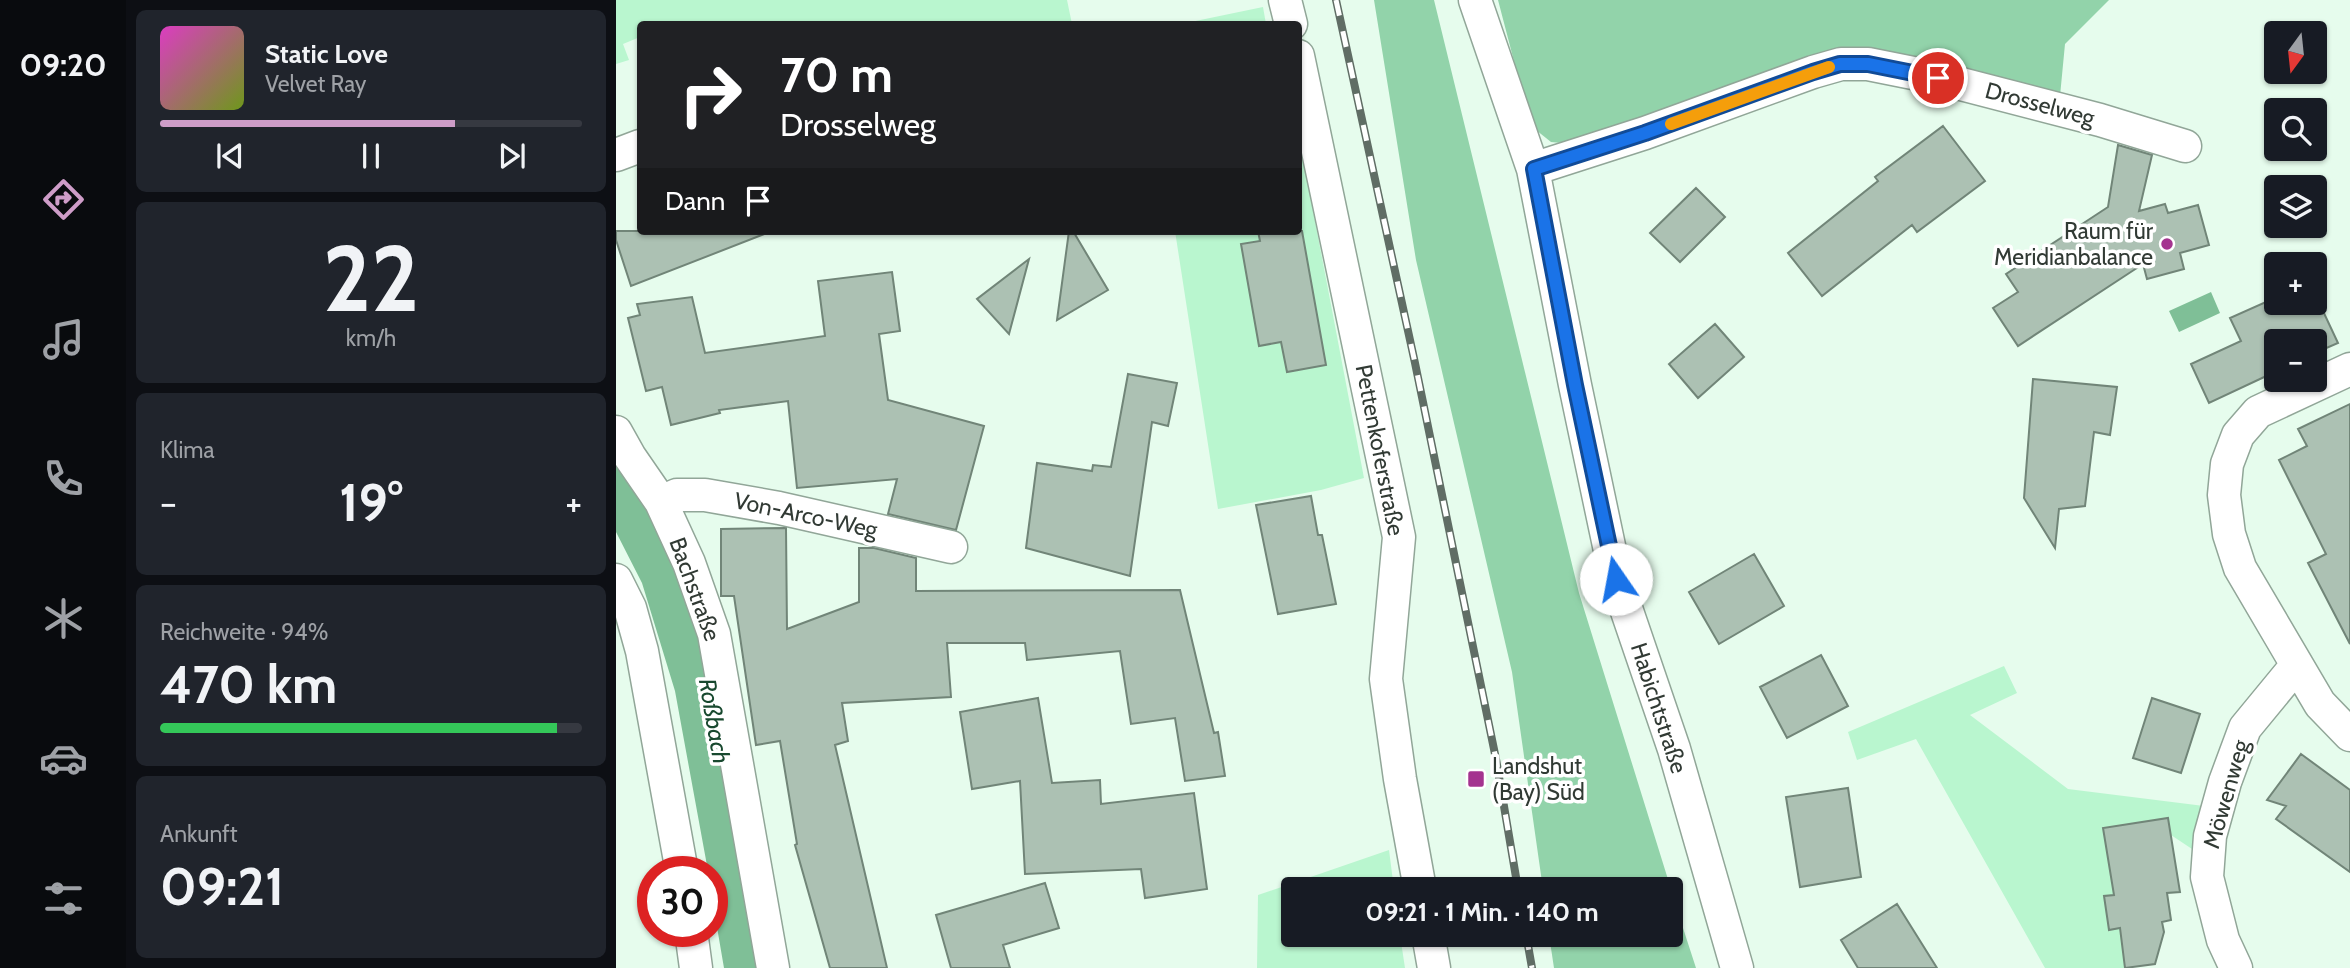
<!DOCTYPE html>
<html lang="de">
<head>
<meta charset="utf-8">
<style>
  :root { --surface:#171b24; --page:#20242c; --text:#f1f3f6; --muted:#9ea1a6; --line:#363941; --accent:#ce9dc8 }
  body { margin:0; font-family:Cabin,sans-serif; background:var(--page); color:var(--text); height:100vh; display:flex; flex-direction:column; font-size:26px; white-space:nowrap }
  * { box-sizing:border-box; margin:0 }
  p { font-size:23px; color:var(--muted) }
  .icon { flex:none; width:38px; height:38px; fill:none; stroke:currentColor; stroke-width:2; stroke-linecap:round; stroke-linejoin:round }
  .map { position:relative; flex:1; overflow:hidden }
  .details { display:flex; flex-direction:column; gap:10px; padding:10px; background:#0d0f14; width:490px }
  .details>* { flex:none }
  .banner { position:absolute; left:21px; top:21px; width:665px; height:214px; border-radius:7px; box-shadow:0 2px 5px #0004; background:#202124; color:#fff; overflow:hidden }
  .needle { width:46px; rotate:195deg }
  .fabs { position:absolute; left:1648px; top:21px; display:grid; gap:14px }
  .fabs a { display:grid; place-items:center; width:63px; height:63px; border-radius:7px; background:var(--surface); box-shadow:0 2px 5px #0004; font-size:35px }
  .speed { position:absolute; left:21px; top:856px; display:flex; gap:14px; font-size:35px; font-weight:700; text-align:center }
  .speed>* { display:grid; place-content:center; width:91px; height:91px; border-radius:50%; background:var(--surface); box-shadow:0 2px 5px #0004; line-height:1 }
  .speed .limit { border:10px solid #d22; background:#fff; color:#111 }
  .pin { position:absolute; display:grid; place-items:center; width:60px; height:60px; color:#fff; margin:-30px; border:4px solid #fff; border-radius:50%; box-shadow:0 2px 7px #0007 }
  .me { position:absolute; width:77px; margin:-38px; rotate:348deg; stroke-linejoin:round; filter:drop-shadow(0 0 5px #0008) }
  .turn { display:flex; align-items:center; gap:24px; height:147px; padding:0 28px; font-size:32px }
  .turn .icon { width:91px; height:91px; stroke-width:2.5 }
  .turn b { display:block; font-size:49px; line-height:60px }
  .then { display:flex; align-items:center; height:66px; padding:0 28px; background:#0003; gap:14px; font-size:26px }
  .big { font-size:52px; font-weight:800; line-height:1.1 }
  .details .card { flex:1; display:flex; flex-direction:column; justify-content:center; gap:10px; min-width:0; padding:0 24px; border-radius:10px; background:var(--page) }
  .details .dial { align-items:center; gap:0 }
  .dial b { font-size:91px; line-height:1 }
  .song { display:flex; align-items:center; gap:21px }
  .cover { width:84px; height:84px; border-radius:10px; background:linear-gradient(135deg,hsl(310 70% 55%),hsl(80 70% 35%)) }
  .played { height:7px; border-radius:4px; background:linear-gradient(90deg,var(--accent) 70%,var(--line) 70%) }
  .keys { display:flex; justify-content:space-around; direction:ltr }
  .heat { display:flex; justify-content:space-between; align-items:center; font-size:38px; direction:ltr }
  .charge { height:10px; border-radius:5px; background:linear-gradient(90deg,#34c759 94%,var(--line) 0) }
  .trip { position:absolute; left:665px; top:877px; width:402px; height:70px; border-radius:7px; background:var(--surface); box-shadow:0 2px 5px #0004; font-weight:800; line-height:70px; text-align:center }
  main { display:flex; flex:1; min-height:0 }
  .tab-bar { display:flex; flex-direction:column; width:126px; justify-content:space-around; align-items:center; background:#090b0e; color:var(--muted) }
  .tab-bar .icon { width:49px; height:49px }
  .tab-bar .active { color:var(--accent) }
  .tab-bar b { font-size:32px; color:var(--text) }
  .map>svg:first-child { display:block }
  .green { fill:#b9f6cf }
  .forest { fill:#92d3aa }
  .water { fill:#7fbf97 }
  .building { fill:#acc1b3; stroke:#718578; stroke-width:2 }
  .lines { fill:none; stroke-linecap:round; stroke-linejoin:round }
  .minor-casing { stroke:#91a698; stroke-width:35 }
  .minor { stroke:#fff; stroke-width:32 }
  .rail-casing { stroke:#606d65; stroke-width:8 }
  .rail { stroke:#fff; stroke-width:5; stroke-dasharray:16; stroke-linecap:butt }
  .route-casing { stroke:#114b97; stroke-width:18 }
  .route { stroke:#1a73e8; stroke-width:12 }
  .slow { stroke:#f59e0b; stroke-width:12 }
  .poi-dot { fill:#a4338f; stroke:#fff; stroke-width:2.5 }
  .labels { text-anchor:middle; stroke-width:7; stroke-linejoin:round; paint-order:stroke }
  .street-label { font-size:23px; fill:#313a34; stroke:#fff }
  .poi-label { font-size:23px; fill:#313a34; stroke:#fff; text-anchor:end }
  .water-label { font-size:24px; font-style:italic; fill:#18492f; stroke:#fff }
</style>
</head>
<body>
<main>
<nav class="tab-bar">
<b>09:20</b>
<svg class="icon active" aria-label="directions" viewBox="0 0 24 24"><path d="M12 3l9 9-9 9-9-9zM9 14v-3h6M13 9l2 2-2 2"/></svg>
<svg class="icon" aria-label="music" viewBox="0 0 24 24"><path d="M9 18V5l10-2v13"/><circle cx="6" cy="18" r="3"/><circle cx="16" cy="16" r="3"/></svg>
<svg class="icon" aria-label="phone" viewBox="0 0 24 24"><path d="M5 4h4l2 5-3 2q2 4 5 5l2-3 5 2v4C11 20 4 13 5 4z"/></svg>
<svg class="icon" aria-label="climate" viewBox="0 0 24 24"><path d="M12 3v18M4 7l16 10M4 17L20 7"/></svg>
<svg class="icon" aria-label="car" viewBox="0 0 24 24"><path d="M5 17H2v-5l4-1 3-4h7l3 4 3 1v5h-3M9 17h6M6 11h13"/><circle cx="7" cy="17" r="2"/><circle cx="17" cy="17" r="2"/></svg>
<svg class="icon" aria-label="filters" viewBox="0 0 24 24"><path d="M4 7h16M4 17h16"/><circle cx="9" cy="7" r="2"/><circle cx="15" cy="17" r="2"/></svg>
</nav>
<section class="details">
<div class="card">
<div class="song"><i class="cover"></i><div><b>Static Love</b><p>Velvet Ray</p></div></div>
<div class="played"></div>
<div class="keys"><svg class="icon" aria-label="previous" viewBox="0 0 24 24"><path d="M18 5L8 12l10 7zM5 5v14"/></svg><svg class="icon" aria-label="pause" viewBox="0 0 24 24"><path d="M8 5v14M16 5v14"/></svg><svg class="icon" aria-label="next" viewBox="0 0 24 24"><path d="M6 5l10 7-10 7zM19 5v14"/></svg></div>
</div>
<div class="card dial"><b>22</b><p>km/h</p></div>
<div class="card"><p>Klima</p>
<div class="heat"><a>−</a><b class="big">19°</b><a>+</a></div>
</div>
<div class="card"><p>Reichweite · 94%</p><b class="big">470 km</b><div class="charge"></div></div>
<div class="card"><p>Ankunft</p><b class="big">09:21</b></div>
</section>
<div class="map">
<svg width="1734" height="968" viewBox="0 0 1734 968">
  <rect width="100%" height="100%" fill="#e6fced"/>
  <!-- green -->
  <path class="green" d="M0,0H451L456,24H24V37L7,44L13,60L0,64Z
    M647,7L650,24H565Z
    M683,137L748,478L705,490L602,509L559,231H682Z
    M1388,666L1401,693L1354,715L1452,789L1588,806L1579,851L1555,835L1527,822L1487,828L1498,895L1488,897L1493,930L1504,928L1509,968H1429L1300,739L1241,760L1232,732Z
    M773,850L778,889H677V934L784,935L789,968H641L642,895Z"/>
  <!-- forest -->
  <path class="forest" d="M758,0H818L963,593L1055,889H927L896,672L800,260Z
    M882,0H1493L1449,44L1444,96L1252,64L967,145L935,142L915,126Z
    M1055,891L1080,968H938L933,935L1055,934Z"/>
  <!-- water -->
  <path class="water" d="M1595,292L1604,313L1563,332L1553,311Z
    M0,457L42,524L76,607L104,730L145,968H108L96,898V872L92,871L59,691L26,583L0,532Z"/>
  <!-- building -->
  <path class="building" d="M1327,126L1369,181L1301,232L1296,225L1206,296L1172,253L1262,181L1259,177Z
    M1502,145L1536,155L1523,211L1549,204L1552,213L1582,205L1593,245L1564,253L1568,269L1531,279L1527,264L1402,346L1377,308L1402,292L1390,274L1492,207Z
    M1080,188L1109,217L1064,262L1034,233Z
    M0,231H151V233L15,286L0,240Z
    M453,231H457L492,290L441,320Z
    M642,231H686L710,365L671,372L665,342L643,346L625,244L644,241Z
    M413,259L393,334L361,299Z
    M276,272L284,331L263,334L272,400L368,426L340,530L272,514L281,479L181,488L172,401L103,410L104,413L55,425L46,387L30,391L12,318L24,315L21,304L76,297L89,353L209,336L202,281Z
    M1699,294L1722,343L1699,353V341H1661V371L1593,403L1575,364L1625,341L1614,318L1661,297V303H1699Z
    M1099,324L1128,357L1082,398L1053,364Z
    M512,374L561,383L552,426L536,422L514,576L410,548L421,463L476,471L477,465L495,467Z
    M1417,379L1501,387L1494,435L1478,432L1469,506L1443,509L1439,548L1408,498Z
    M1734,404V644L1692,563L1710,554L1663,460L1691,446L1682,429Z
    M695,496L702,535H706L720,604L662,614L640,505Z
    M170,528L171,629L243,602V548H258L300,558V591L564,590L598,733L602,732L609,776L569,781L559,718L515,724L504,651L411,660L409,643H331L335,697L226,703L232,741L219,745L271,968H214L179,845L181,844L164,741L140,745L118,596H105V529Z
    M1138,554L1168,606L1103,644L1073,592Z
    M1205,655L1232,706L1171,738L1144,687Z
    M422,698L436,783L484,780L485,804L578,793L591,889L529,898L525,869L409,874L404,781L356,789L344,712Z
    M1536,698L1584,714L1565,773L1517,758Z
    M1685,754L1734,790V872L1660,819L1670,806L1651,800Z
    M1232,788L1245,877L1184,887L1170,797Z
    M1552,818L1564,892L1551,893L1555,920L1546,922L1548,932L1539,964L1509,968L1504,928L1493,930L1488,896L1498,895L1487,828Z
    M429,883L443,928L387,945L394,968H335L320,915Z
    M1281,904L1321,968H1242L1225,940Z"/>
  <g class="lines">
    <!-- minor casing -->
    <g class="minor-casing">
      <path id="minor" d="M669,0L675,24
        M859,0L917,169L959,385L1000,579L1058,749L1121,968
        M682,56L783,537L770,679L784,779L804,889
        M0,155L24,146
        M917,169L1029,133L1197,72L1225,64H1252L1322,78L1484,120L1569,146
        M1734,369L1642,412L1622,435L1611,464L1608,495L1613,534L1624,568L1704,704L1734,735
        M0,432L14,457L45,502L73,563L98,634L157,968
        M45,502L61,495H89L163,508L335,547
        M0,580L14,608L26,651L66,872
        M75,931L80,968
        M812,934L818,968
        M1620,968L1607,940L1591,877L1594,836L1609,782L1629,728L1680,666"/>
    </g>
    <!-- minor -->
    <use href="#minor" class="minor"/>
    <!-- rail casing -->
    <g class="rail-casing">
      <path id="rail" d="M720,0L799,363L880,759L902,889
        M910,934L916,968"/>
    </g>
    <!-- rail -->
    <use href="#rail" class="rail"/>
  </g>
  <g class="lines">
    <!-- route casing -->
    <g class="route-casing">
      <path id="route" d="M1000,579L959,385L918,169L1029,133L1197,72L1224,64H1252L1322,78"/>
    </g>
    <!-- route -->
    <use href="#route" class="route"/>
    <!-- slow -->
    <path class="slow" d="M1055,124L1213,67"/>
  </g>
  <!-- markers -->
  <g class="poi-dot">
    <circle cx="1551" cy="244" r="7"/>
    <rect x="851" y="770" width="18" height="18" rx="3.5"/>
  </g>
  <g class="labels">
    <!-- street labels -->
    <g class="street-label">
      <text transform="translate(1424 104) rotate(15)" y="8">Drosselweg</text>
      <text transform="translate(764 450) rotate(79)" y="8">Pettenkoferstraße</text>
      <text transform="translate(190 515) rotate(12)" y="8">Von-Arco-Weg</text>
      <text transform="translate(79 589) rotate(70)" y="8">Bachstraße</text>
      <text transform="translate(1043 708) rotate(72)" y="8">Habichtstraße</text>
      <text transform="translate(1610 794) rotate(-74)" y="8">Möwenweg</text>
    </g>
    <!-- poi labels -->
    <g class="poi-label">
      <text x="1537" y="239">Raum für<tspan x="1537" dy="26">Meridianbalance</tspan></text>
      <text x="876" y="774" text-anchor="start">Landshut<tspan x="876" dy="26">(Bay) Süd</tspan></text>
    </g>
    <!-- water labels -->
    <g class="water-label">
      <text transform="translate(98 721) rotate(80)" y="8">Roßbach</text>
    </g>
  </g>
</svg>
<div class="fabs">
<a><svg class="needle" viewBox="-14 -14 28 28"><path d="M0-13l5 13h-10z" fill="#e53935"/><path d="M0 13l5-13h-10z" fill="#9ea1a6"/></svg></a>
<a><svg class="icon" aria-label="search" viewBox="0 0 24 24"><circle cx="10" cy="10" r="6"/><path d="M15 15l6 6"/></svg></a>
<a><svg class="icon" aria-label="layers" viewBox="0 0 24 24"><path d="M12 4l9 5-9 5-9-5zM3 14l9 5 9-5"/></svg></a>
<a>+</a>
<a>−</a>
</div>
<div class="speed"><div class="limit">30</div></div>
<div class="pin" style="left:1322px;top:78px;background:#d93025"><svg class="icon" aria-label="arrive" viewBox="0 0 24 24"><path d="M6 21V4h12l-3 4 3 4H6"/></svg></div>
<svg class="me" style="left:1000px;top:579px" viewBox="-20 -20 40 40"><circle r="19" fill="#fff"/><path d="M0-13L10 11 0 6-10 11z" fill="#1a73e8"/></svg>
<div class="trip">09:21 · 1 Min. · 140 m</div>
<div class="banner">
<div class="turn"><svg class="icon" aria-label="right" viewBox="0 0 24 24"><path d="M7 20v-9h11M14 6l5 5-5 5"/></svg><div><b>70 m</b>Drosselweg</div></div>
<div class="then">Dann<svg class="icon" aria-label="arrive" viewBox="0 0 24 24"><path d="M6 21V4h12l-3 4 3 4H6"/></svg></div>
</div>
</div>
</main>
</body>
</html>
